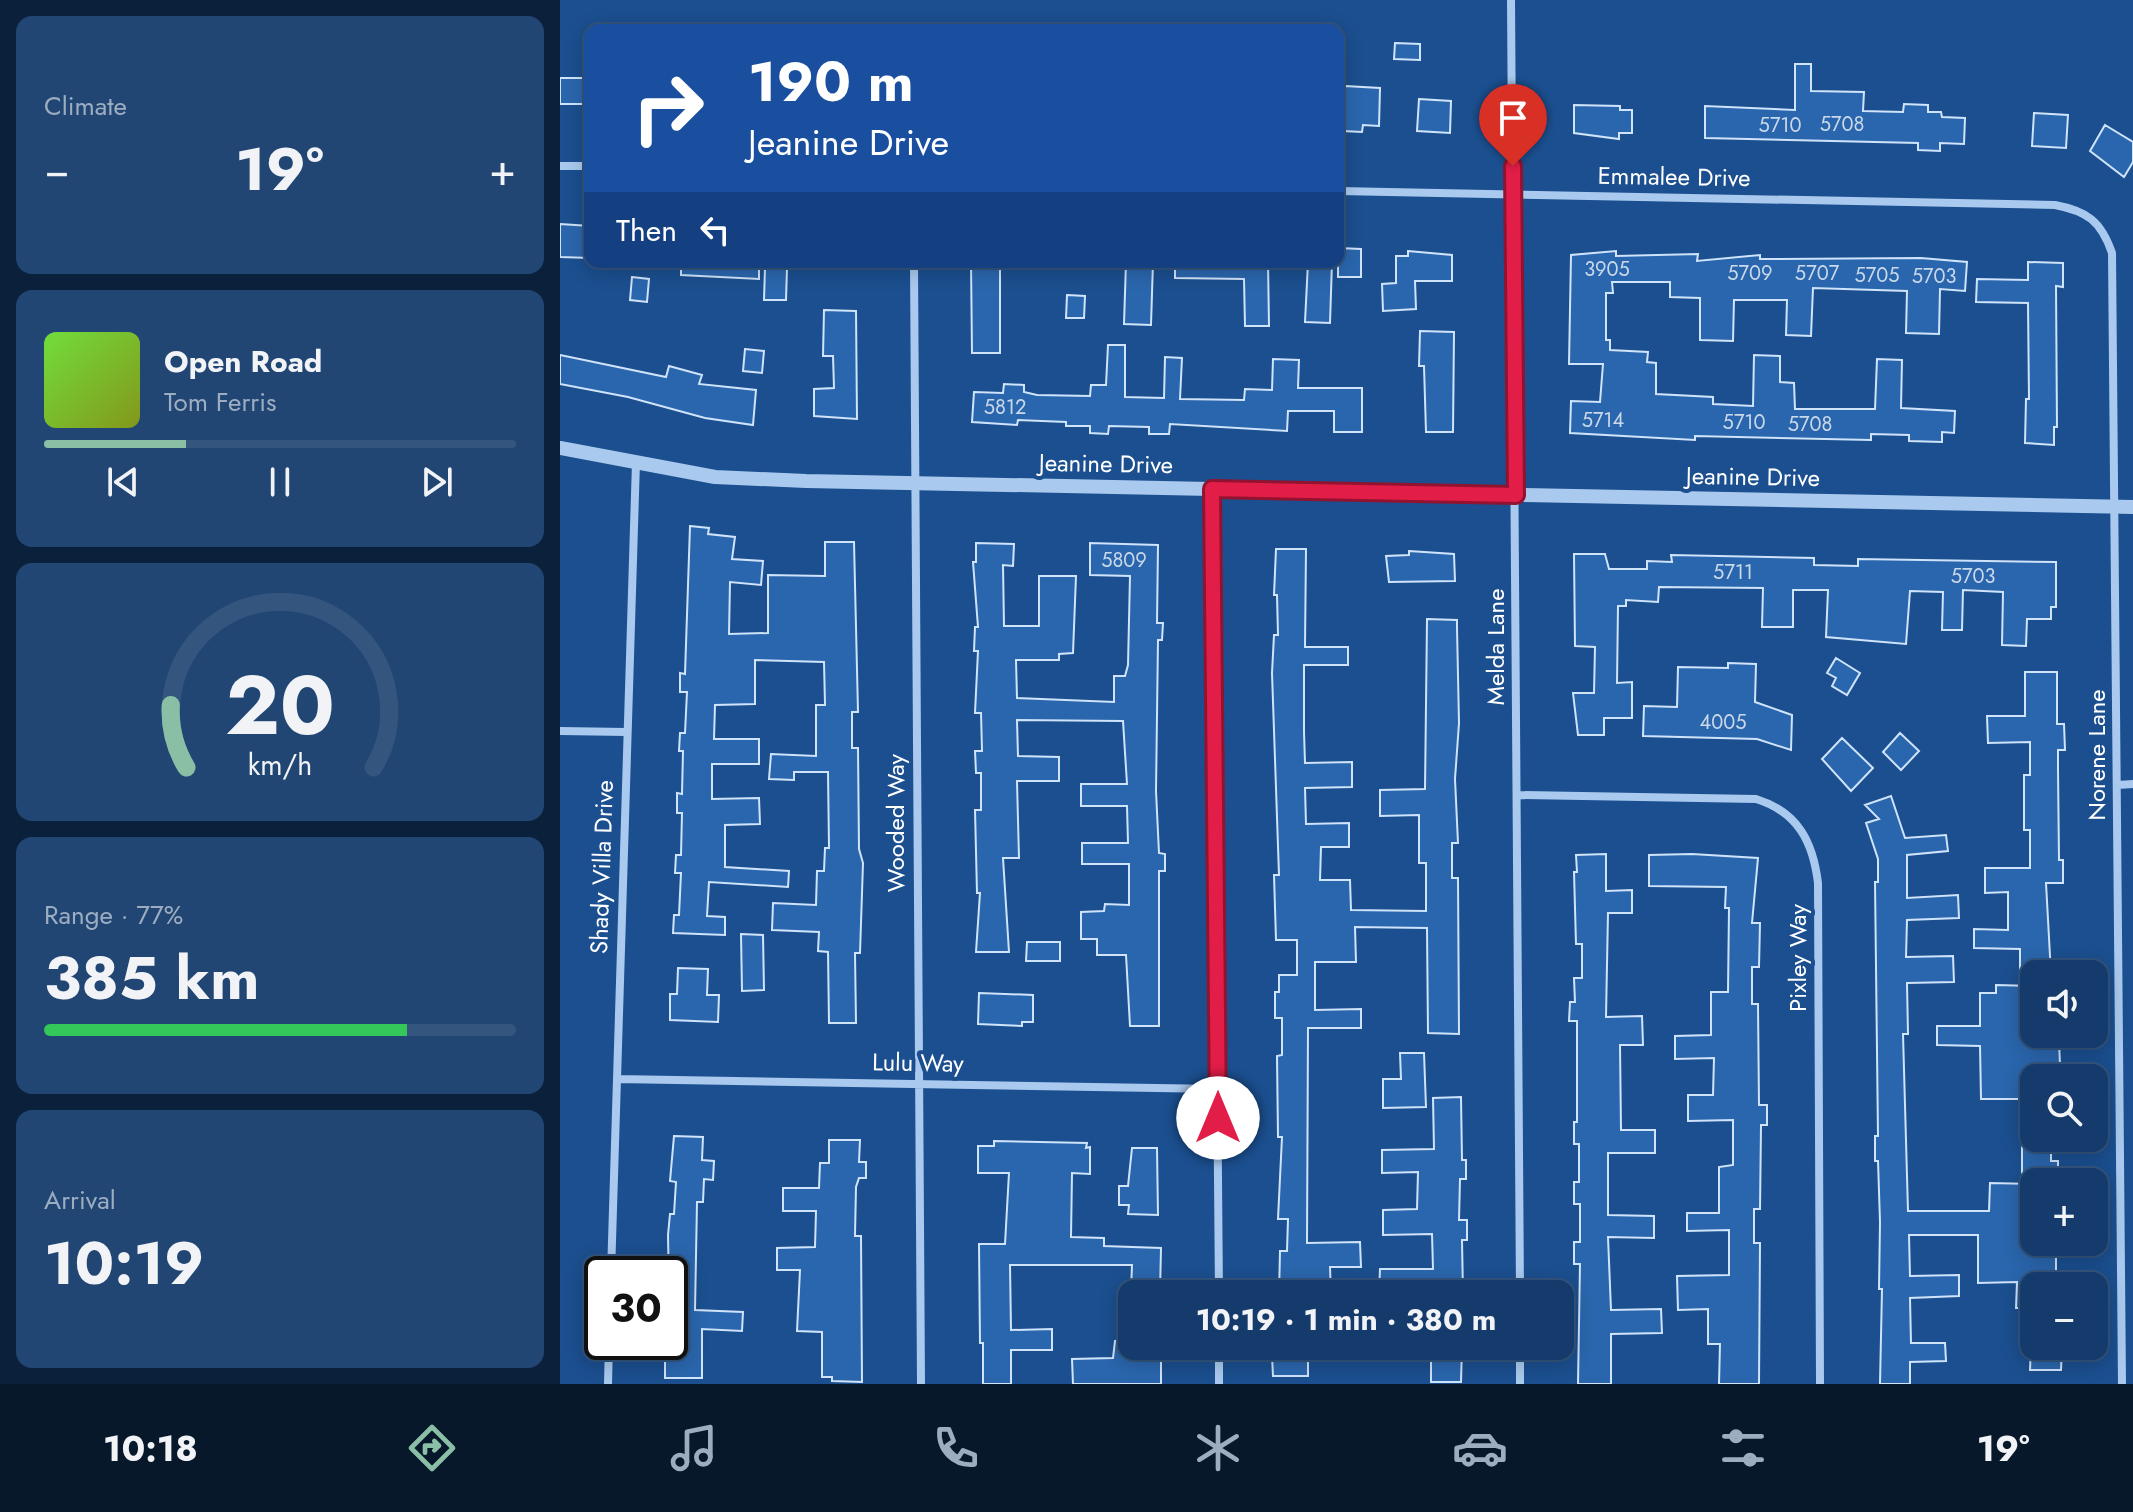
<!DOCTYPE html>
<html lang="en">
<head>
<meta charset="utf-8">
<style>
  :root { --surface:#143b6b; --page:#214673; --text:#f1f3f6; --muted:#9dadc1; --line:#33557e; --accent:#8abfa5 }
  body { margin:0; font-family:Jost,sans-serif; background:var(--page); color:var(--text); height:100vh; display:flex; flex-direction:column; font-size:30px; white-space:nowrap }
  * { box-sizing:border-box; margin:0 }
  p { font-size:26px; color:var(--muted) }
  .icon { flex:none; width:44px; height:44px; fill:none; stroke:currentColor; stroke-width:2; stroke-linecap:round; stroke-linejoin:round }
  .map { position:relative; flex:1; overflow:hidden }
  .panel { display:flex; flex-direction:column; gap:16px; padding:16px; background:#0b203b; width:560px }
  .panel>* { flex:none }
  .top-card { position:absolute; left:24px; top:24px; width:760px; height:244px; border-radius:16px; box-shadow:0 4px 20px #0003,0 0 0 2px var(--line); background:#1a4fa0; color:#fff; overflow:hidden }
  .controls { position:absolute; left:1460px; top:960px; display:grid; gap:16px }
  .controls a { display:grid; place-items:center; width:88px; height:88px; border-radius:16px; background:var(--surface); box-shadow:0 4px 20px #0003,0 0 0 2px var(--line); font-size:40px }
  .speed { position:absolute; left:24px; top:1256px; display:flex; gap:16px; font-size:40px; font-weight:700; text-align:center }
  .speed>* { display:grid; place-content:center; width:104px; height:104px; border-radius:50%; background:var(--surface); box-shadow:0 4px 20px #0003,0 0 0 2px var(--line); line-height:1 }
  .speed .limit { border:4px solid #111; border-radius:12px; background:#fff; color:#111 }
  .pin { position:absolute; display:grid; place-items:center; width:68px; height:68px; color:#fff; margin:-82px -34px; border-radius:50% 50% 50% 0; rotate:-45deg; box-shadow:0 0 8px #0007 }
  .pin .icon { rotate:45deg }
  .me { position:absolute; width:88px; margin:-44px; rotate:0deg; stroke-linejoin:round; filter:drop-shadow(0 0 6px #0008) }
  .turn { display:flex; align-items:center; gap:28px; height:168px; padding:0 32px; font-size:36px }
  .turn .icon { width:104px; height:104px; stroke-width:2.5 }
  .turn b { display:block; font-size:56px; line-height:68px }
  .then { display:flex; align-items:center; height:76px; padding:0 32px; background:#0003; gap:16px; font-size:30px }
  .big { font-size:60px; font-weight:700; line-height:1.1 }
  .panel .card { flex:1; display:flex; flex-direction:column; justify-content:center; gap:12px; min-width:0; padding:0 28px; border-radius:16px; background:var(--page) }
  .panel .dial { align-items:center; gap:0 }
  .dial svg { height:208px; overflow:visible; fill:none; stroke:var(--line); stroke-width:7; stroke-linecap:round; text-anchor:middle }
  .dial text { fill:var(--text); stroke:none }
  .song { display:flex; align-items:center; gap:24px }
  .cover { width:96px; height:96px; border-radius:12px; background:linear-gradient(135deg,hsl(100 70% 55%),hsl(70 70% 35%)) }
  .played { height:8px; border-radius:4px; background:linear-gradient(90deg,var(--accent) 30%,var(--line) 30%) }
  .keys { display:flex; justify-content:space-around; direction:ltr }
  .heat { display:flex; justify-content:space-between; align-items:center; font-size:44px; direction:ltr }
  .charge { height:12px; border-radius:6px; background:linear-gradient(90deg,#34c759 77%,var(--line) 0) }
  .trip { position:absolute; left:558px; top:1280px; width:456px; height:80px; border-radius:16px; background:var(--surface); box-shadow:0 4px 20px #0003,0 0 0 2px var(--line); font-weight:700; line-height:80px; text-align:center }
  .tab-bar { display:flex; height:128px; justify-content:space-around; align-items:center; background:#08182b; color:var(--muted) }
  .tab-bar .icon { width:56px; height:56px }
  .tab-bar .active { color:var(--accent) }
  .tab-bar b { font-size:36px; color:var(--text) }
  main { display:flex; flex:1; min-height:0 }
  .map>svg:first-child { display:block }
  .building { fill:#2a66ad; stroke:#cfe3fa; stroke-width:2 }
  .lines { fill:none; stroke-linecap:round; stroke-linejoin:round }
  .minor { stroke:#a9c9ee; stroke-width:8 }
  .tertiary { stroke:#a9c9ee; stroke-width:14 }
  .route-casing { stroke:#92132f; stroke-width:20 }
  .route { stroke:#e11d48; stroke-width:14 }
  .labels { text-anchor:middle; stroke-width:8; stroke-linejoin:round; paint-order:stroke }
  .number-label { font-size:20px; fill:#cad9ea }
  .street-label { font-size:24px; fill:#fff; stroke:#1b4f8f }
</style>
</head>
<body>
<main>
<section class="panel">
<div class="card"><p>Climate</p>
<div class="heat"><a>−</a><b class="big">19°</b><a>+</a></div>
</div>
<div class="card">
<div class="song"><i class="cover"></i><div><b>Open Road</b><p>Tom Ferris</p></div></div>
<div class="played"></div>
<div class="keys"><svg class="icon" aria-label="previous" viewBox="0 0 24 24"><path d="M18 5L8 12l10 7zM5 5v14"/></svg><svg class="icon" aria-label="pause" viewBox="0 0 24 24"><path d="M8 5v14M16 5v14"/></svg><svg class="icon" aria-label="next" viewBox="0 0 24 24"><path d="M6 5l10 7-10 7zM19 5v14"/></svg></div>
</div>
<div class="card dial"><svg viewBox="0 0 100 80">
<path d="M14 69A42 42 0 1 1 86 69"/>
<path d="M14 69A42 42 0 0 1 8 45" stroke="#8abfa5"/>
<text x="50" y="56" font-size="32" font-weight="700">20</text>
<text x="50" y="72" font-size="11">km/h</text>
</svg></div>
<div class="card"><p>Range · 77%</p><b class="big">385 km</b><div class="charge"></div></div>
<div class="card"><p>Arrival</p><b class="big">10:19</b></div>
</section>
<div class="map">
<svg width="1573" height="1384" viewBox="0 0 1573 1384">
  <rect width="100%" height="100%" fill="#1b4f8f"/>
  <!-- building -->
  <path class="building" d="M835,43L860,44V60L834,59Z
    M1235,64H1251V91L1304,92L1303,111L1343,112L1344,104L1368,105V112H1381L1382,117L1405,118L1404,144L1380,143V151L1358,150V143L1145,138V106L1235,110Z
    M0,78H30V104H0Z
    M785,86L820,88L819,126L803,125L802,132L783,131Z
    M859,99L891,101L890,133L857,131Z
    M1014,105L1060,106V110H1072V133H1059V139L1014,133Z
    M1474,113L1508,115L1506,148L1472,146Z
    M1545,125L1573,142V162L1564,177L1530,151Z
    M0,224L30,226V258L0,257Z
    M778,248L801,249V277H778Z
    M848,251L892,255V281H855L856,309L823,311L822,284L836,283V256H848Z
    M1056,251V256L1138,254L1137,261L1200,255V259L1361,258L1407,262L1405,291L1380,289L1379,334L1346,333L1347,291L1253,288L1251,336L1226,335L1227,300H1174L1173,341L1140,340V298L1110,297V282H1052L1053,293H1046V340H1050V350L1088,352L1087,362L1096,363V394L1153,397V404L1193,406L1194,355L1220,356V382L1234,383L1235,409H1315L1317,359L1342,360L1341,408L1395,411L1394,433L1382,432V442L1349,441V435L1311,434V440L1135,436V440L1010,433L1011,401L1040,402L1043,364H1009L1011,255Z
    M121,262H199V279L121,275Z
    M411,262H440V353H412Z
    M566,262H593L591,325L564,324Z
    M615,262H708L709,326H685L684,279L615,278Z
    M748,262H772L770,323L745,322Z
    M1468,262L1503,263V287L1496,286L1497,427H1494V445L1465,443L1466,399H1469L1468,303L1416,302L1417,279L1468,280Z
    M205,268H227L226,300H204Z
    M72,277L89,279L87,302L70,300Z
    M507,295L525,296L524,318H506Z
    M264,310L296,311L297,419L254,416V389L274,388L273,356H263Z
    M860,331L894,332L893,432H866L864,366H859Z
    M548,345H565V397L604,398L605,357L622,358L620,399L684,400L685,389L712,390L713,359L739,360L738,388H802V432H774V411H728L727,431L610,424L609,434H589V427L549,426L548,434L530,433V426H506V422L458,420L457,425L412,422L414,392L443,393L444,384L464,385V392L477,395L530,396L531,385H546Z
    M185,349L204,351L202,373L183,371Z
    M0,355L106,377L109,366L142,375L139,384L196,390L193,425L145,418L68,397L0,384Z
    M130,526L149,528L148,534L175,537L172,559L203,561L201,585L170,582L169,634L208,633V575L265,576V542H294L298,712H292V748H298L299,849L303,863L300,953H295L296,1023H269L268,952L258,951L259,932L212,930L213,903L256,905L257,871H264L265,848H269L268,772H234V780L209,779L211,754L256,756V705H265L264,662L195,660V704L155,705L154,739H199V764H152V799L199,798L200,824L165,825V867L229,871L228,887L149,882L147,916L165,917V935L113,933L114,915H119L121,873H115L116,855H121L122,813H117V793L122,794L123,751H119L120,733H125L127,692H120V673L125,674Z
    M416,543L454,544L453,566L443,565L444,626H479V576H516L513,653L499,654V660H456L457,698L554,702V676H565L568,665L570,576L530,575V543L598,545L597,623H603L602,640H598L596,791L599,853L605,854V871H599V1026H570L566,955H537V939H521V912L544,911L545,904L569,905V864H522V843H568L567,806H521V784H567L563,721L457,720L458,756L499,757V781H457L459,858H443L449,952H416L420,893H417L415,810H421V773H416L415,751H422L421,713H415L418,651H414L415,627H418L413,562H416Z
    M716,549H746L745,647H788V665H744V732L745,763L792,762V787L745,788L746,824L789,823V847H761L760,880H790L791,910L866,911V863H859V815L820,816V790L865,789L867,619L897,620V628L899,723L895,779L898,843H892V878H898L899,1034L868,1033L867,928L795,927L796,962H755V1010L801,1009V1028H748L747,1243L800,1242L801,1267H770L771,1294H719L720,1251H727L728,1219H718L722,1137H718L717,1056L722,1055V1018H715V992H719V975H737V940H716L714,875H719L712,673L714,635H718L717,595H714Z
    M849,551L894,554L895,581L829,582L826,556L849,555Z
    M1014,554H1045L1049,569H1087V561L1112,562L1111,555L1254,558V565L1298,566V559L1496,562V607H1491V619H1467L1466,646L1442,645L1443,592L1403,590L1402,630H1382L1383,592L1350,591L1346,644L1266,637L1268,590H1233V627H1202L1203,588L1099,587L1098,602L1066,600V606H1058L1057,683L1072,682V718H1044V735H1018L1013,693H1034L1035,647L1015,646Z
    M1276,658L1300,673L1287,695L1272,686L1276,678L1267,673Z
    M1168,663L1196,664L1195,702L1232,715L1231,750L1197,739L1083,736L1084,706L1117,707L1118,667L1168,668Z
    M1465,672H1497V724H1504L1505,750H1498V769L1499,860H1503V883H1486L1491,974H1460V949L1414,948V929L1448,930V892L1425,893V868H1470V830H1464V775H1470V742L1428,743L1427,716H1465Z
    M1340,733L1359,751L1341,770L1323,752Z
    M1282,738L1313,768L1291,791L1262,759Z
    M1331,796L1345,838L1386,835L1388,851L1347,855V898L1398,895L1399,918L1347,920L1346,957L1393,956L1394,982L1347,983L1348,1034H1343L1348,1211H1429L1430,1183L1474,1184V1242H1496V1286H1474V1308H1456L1457,1282L1418,1283V1235H1349L1350,1276L1399,1275V1296L1350,1298L1351,1343H1385L1386,1361L1350,1362V1384H1320L1322,1289H1319L1320,1222L1318,1161H1315V1136H1318L1315,882H1318V859L1306,823L1319,819L1305,805Z
    M1046,854V891L1072,890V913H1048L1046,1017L1082,1016L1083,1045H1060L1061,1130H1095V1153H1048V1215L1094,1216V1238L1048,1237L1051,1310L1101,1309L1102,1333L1051,1334V1384H1018L1020,1264H1014V1242H1020V1204H1014V1182H1019V1144H1014V1122H1017V1021H1009L1010,1002H1015L1014,978H1022V944H1016L1014,872H1017L1016,855Z
    M1132,854L1198,858L1192,923H1200L1199,967H1192V1004H1198L1199,1105H1207V1125H1201L1200,1209H1194V1243H1200L1199,1384H1159L1160,1344H1148V1309L1118,1310L1117,1276L1169,1275V1230L1127,1231V1213H1159V1167L1173,1165V1120L1128,1121V1095H1153L1154,1058L1115,1059V1036L1151,1035V992H1168L1169,908H1165L1166,887L1089,886V855Z
    M181,934L203,935L204,990L182,991Z
    M467,942H500V961H466Z
    M118,968L148,969L147,995H159L158,1022L110,1020V994H117Z
    M1436,985L1474,986V1034H1493V1041H1499L1500,1065H1474V1099H1421L1420,1046L1377,1045V1026H1420V993H1436Z
    M419,993L473,995V1022H462V1026L418,1024Z
    M840,1053H864L866,1107L823,1108V1079H841Z
    M901,1097L902,1160H906V1179H900L899,1220H907V1240H902L903,1294H819L820,1269H873L872,1234L823,1235V1210L857,1209L858,1172L822,1173V1150L874,1149L873,1098Z
    M114,1136L143,1137L142,1160L154,1161L153,1180L144,1179L143,1202H137L135,1310L183,1312L182,1331L142,1329V1378H105V1342H110L108,1235L110,1214H114L116,1182L110,1181Z
    M1491,1138V1161H1498V1182H1462V1139Z
    M269,1140H300L299,1162H306V1178H299L296,1187L295,1236H301L302,1382L272,1381V1377H262V1332L237,1331L240,1270H217V1248L255,1247L256,1211H223V1188H259L260,1163H269Z
    M434,1141L527,1143L526,1148L530,1147V1174L512,1173L511,1237L544,1238V1246L601,1248L600,1292L571,1291L572,1265H450L451,1330L492,1329V1350H451V1384H423V1343H420L419,1244H445L449,1173H418V1146H434Z
    M572,1148H597L598,1215L568,1214L569,1205H559V1186H568Z
    M555,1341L572,1343V1346H601V1384H513L512,1359L553,1358Z
    M718,1346H748V1376H713L712,1356H718Z
    M871,1346H902L901,1382H871Z
    M1471,1346H1502L1501,1370H1470Z"/>
  <g class="lines">
    <!-- minor -->
    <path class="minor" d="M951,0L960,1294
      M0,166H30
      M778,191L1495,205C1527,211 1541,221 1552,253L1562,1384
      M354,262L361,1384
      M652,489L659,1294
      M0,731L66,732
      M1558,785L1573,784
      M957,795L1196,799C1238,812 1253,842 1258,883L1260,1384
      M57,1079L658,1089
      M51,1274L76,462
      M659,1346V1384
      M960,1346V1384
      M48,1384L49,1342"/>
    <!-- tertiary -->
    <path class="tertiary" d="M0,448L155,477L246,481L1573,507"/>
  </g>
  <g class="lines">
    <!-- route casing -->
    <g class="route-casing">
      <path id="route" d="M658,1118L652,489L956,495L953,166"/>
    </g>
    <!-- route -->
    <use href="#route" class="route"/>
  </g>
  <g class="labels">
    <!-- number labels -->
    <g class="number-label">
      <text x="1282" y="131">5708</text>
      <text x="1220" y="132">5710</text>
      <text x="1047" y="276">3905</text>
      <text x="1190" y="280">5709</text>
      <text x="1257" y="280">5707</text>
      <text x="1317" y="282">5705</text>
      <text x="1374" y="283">5703</text>
      <text x="445" y="414">5812</text>
      <text x="1043" y="427">5714</text>
      <text x="1184" y="429">5710</text>
      <text x="1250" y="431">5708</text>
      <text x="564" y="567">5809</text>
      <text x="1173" y="579">5711</text>
      <text x="1413" y="583">5703</text>
      <text x="1163" y="729">4005</text>
    </g>
    <!-- street labels -->
    <g class="street-label">
      <text transform="translate(1114 177) rotate(1)" y="8">Emmalee Drive</text>
      <text transform="translate(546 464) rotate(1)" y="8">Jeanine Drive</text>
      <text transform="translate(1193 477) rotate(1)" y="8">Jeanine Drive</text>
      <text transform="translate(936 647) rotate(-90)" y="8">Melda Lane</text>
      <text transform="translate(1537 755) rotate(-90)" y="8">Norene Lane</text>
      <text transform="translate(336 823) rotate(-90)" y="8">Wooded Way</text>
      <text transform="translate(42 867) rotate(-88)" y="8">Shady Villa Drive</text>
      <text transform="translate(1238 958) rotate(-90)" y="8">Pixley Way</text>
      <text transform="translate(358 1063) rotate(1)" y="8">Lulu Way</text>
    </g>
  </g>
</svg>
<div class="controls">
<a><svg class="icon" aria-label="sound" viewBox="0 0 24 24"><path d="M4 9h4l5-4v14l-5-4H4zM17 9q2 3 0 6"/></svg></a>
<a><svg class="icon" aria-label="search" viewBox="0 0 24 24"><circle cx="10" cy="10" r="6"/><path d="M15 15l6 6"/></svg></a>
<a>+</a>
<a>−</a>
</div>
<div class="speed"><div class="limit">30</div></div>
<div class="pin" style="left:953px;top:166px;background:#d93025"><svg class="icon" aria-label="arrive" viewBox="0 0 24 24"><path d="M6 21V4h12l-3 4 3 4H6"/></svg></div>
<svg class="me" style="left:658px;top:1118px" viewBox="-20 -20 40 40"><circle r="19" fill="#fff"/><path d="M0-13L10 11 0 6-10 11z" fill="#e11d48"/></svg>
<div class="trip">10:19 · 1 min · 380 m</div>
<div class="top-card">
<div class="turn"><svg class="icon" aria-label="right" viewBox="0 0 24 24"><path d="M7 20v-9h11M14 6l5 5-5 5"/></svg><div><b>190 m</b>Jeanine Drive</div></div>
<div class="then">Then<svg class="icon" aria-label="left" viewBox="0 0 24 24"><path d="M17 20v-9H6M10 6l-5 5 5 5"/></svg></div>
</div>
</div>
</main>
<nav class="tab-bar">
<b>10:18</b>
<svg class="icon active" aria-label="directions" viewBox="0 0 24 24"><path d="M12 3l9 9-9 9-9-9zM9 14v-3h6M13 9l2 2-2 2"/></svg>
<svg class="icon" aria-label="music" viewBox="0 0 24 24"><path d="M9 18V5l10-2v13"/><circle cx="6" cy="18" r="3"/><circle cx="16" cy="16" r="3"/></svg>
<svg class="icon" aria-label="phone" viewBox="0 0 24 24"><path d="M5 4h4l2 5-3 2q2 4 5 5l2-3 5 2v4C11 20 4 13 5 4z"/></svg>
<svg class="icon" aria-label="climate" viewBox="0 0 24 24"><path d="M12 3v18M4 7l16 10M4 17L20 7"/></svg>
<svg class="icon" aria-label="car" viewBox="0 0 24 24"><path d="M5 17H2v-5l4-1 3-4h7l3 4 3 1v5h-3M9 17h6M6 11h13"/><circle cx="7" cy="17" r="2"/><circle cx="17" cy="17" r="2"/></svg>
<svg class="icon" aria-label="filters" viewBox="0 0 24 24"><path d="M4 7h16M4 17h16"/><circle cx="9" cy="7" r="2"/><circle cx="15" cy="17" r="2"/></svg>
<b>19°</b>
</nav>
</body>
</html>
